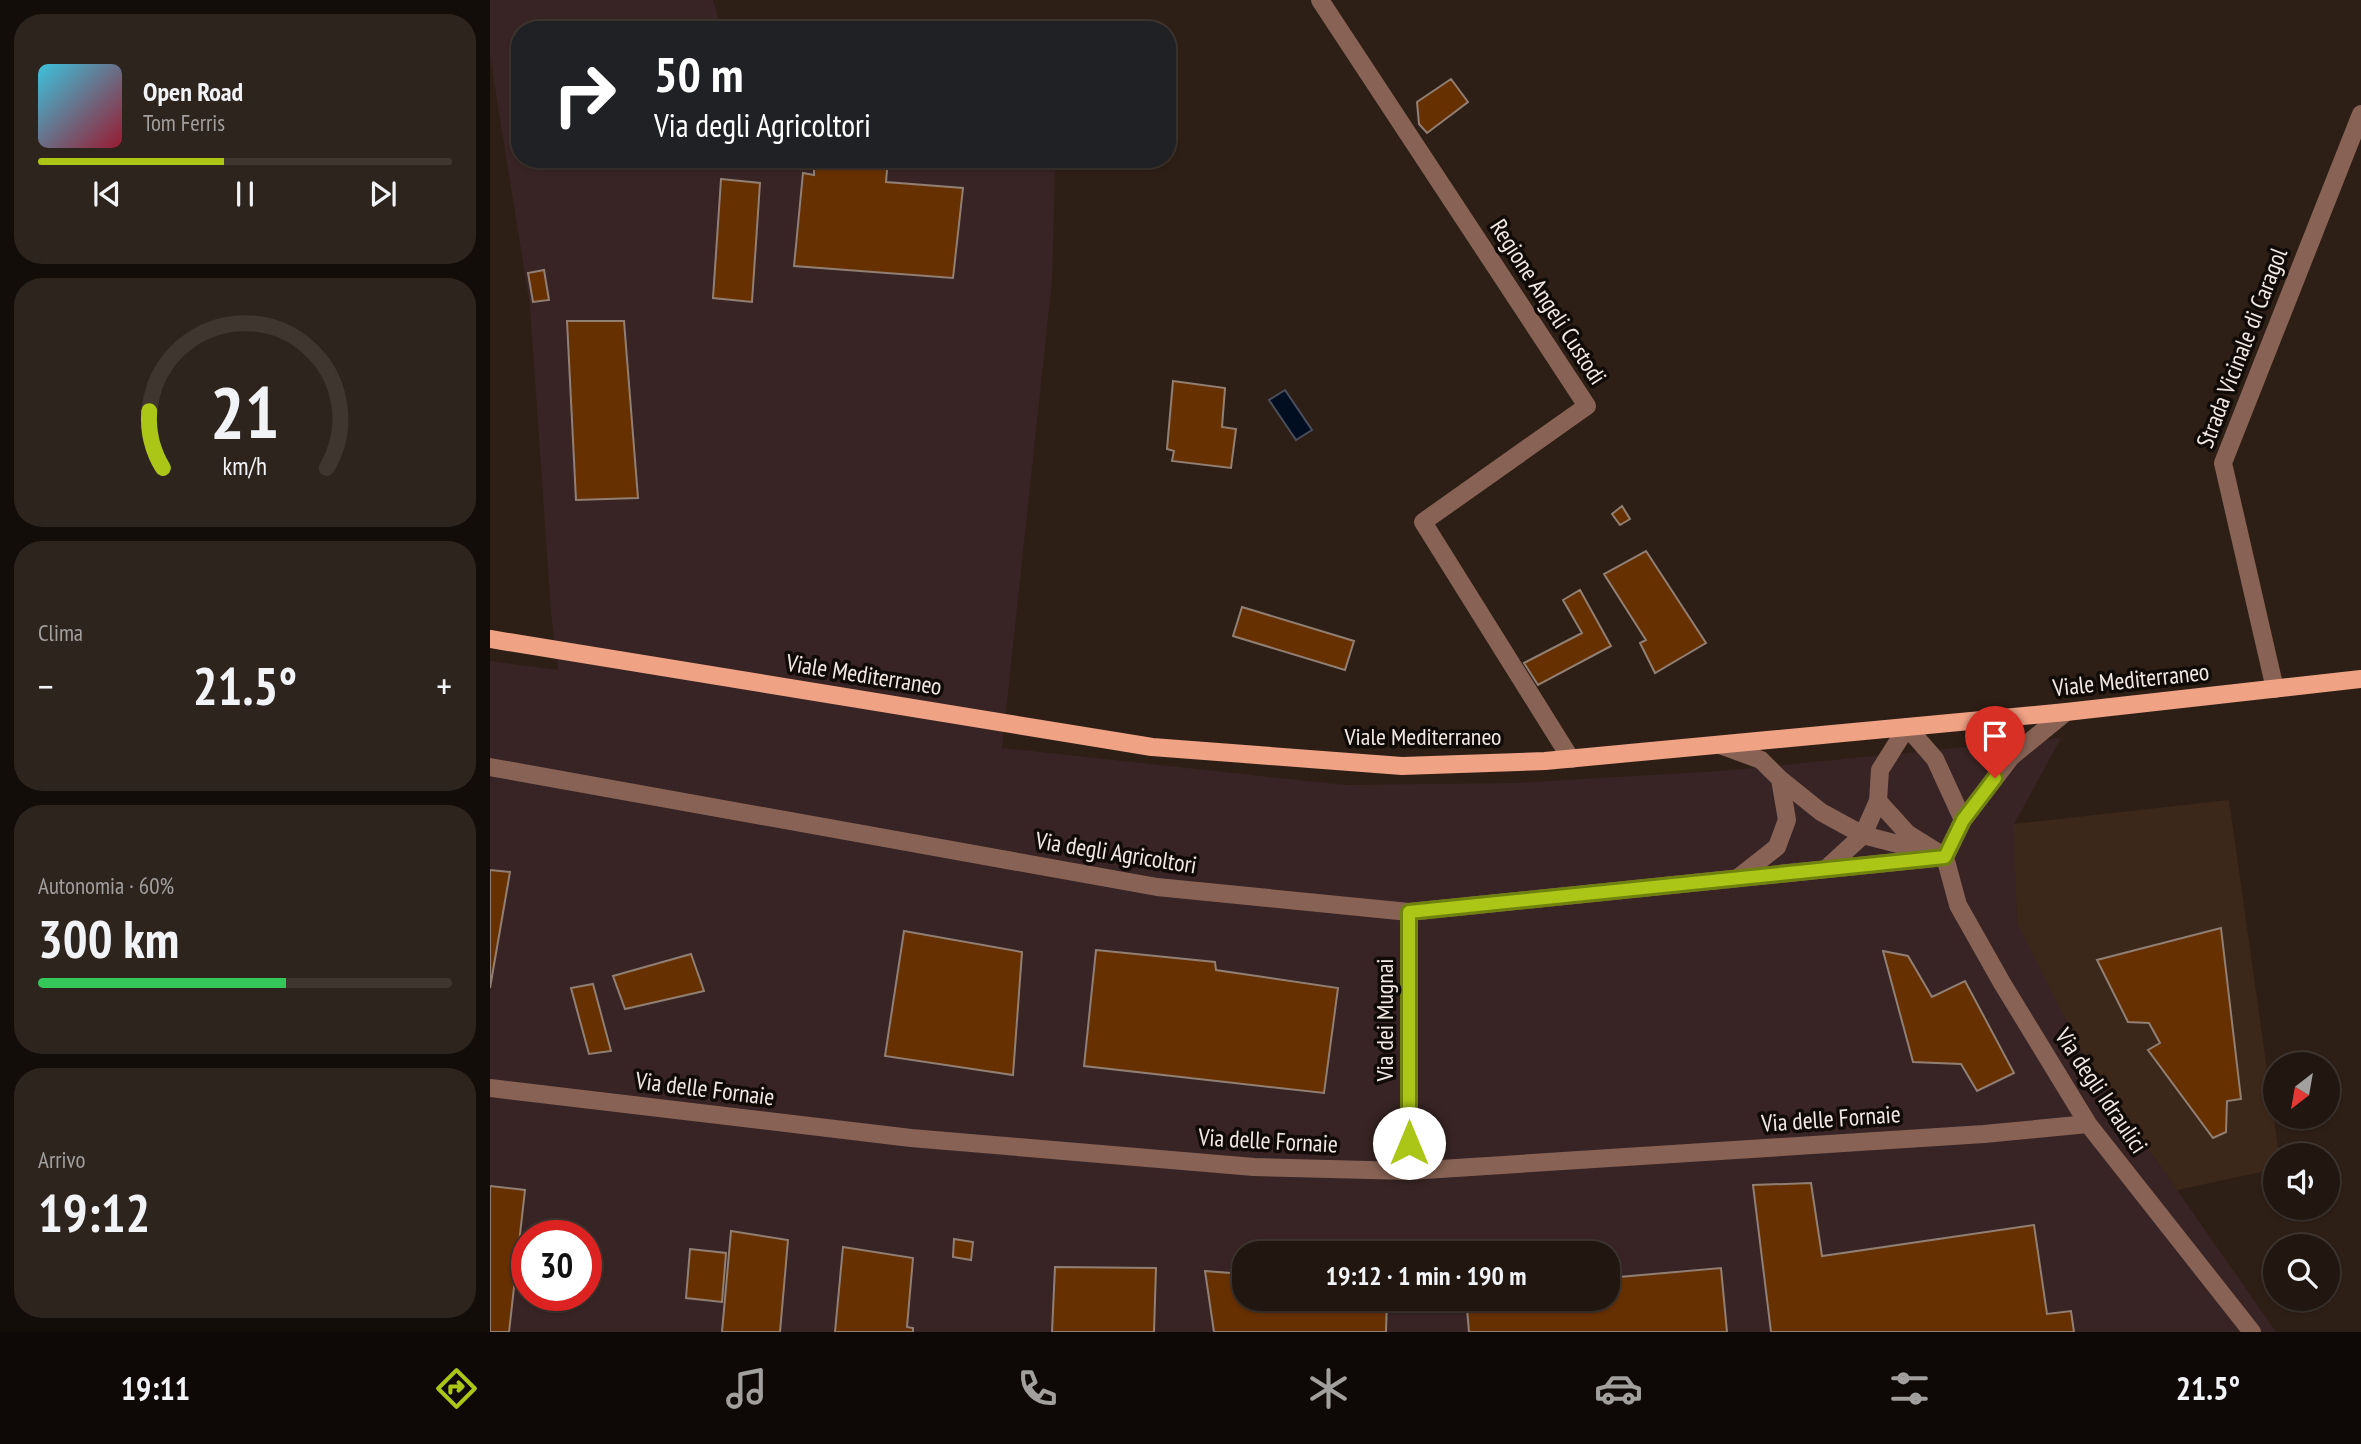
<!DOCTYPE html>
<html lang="it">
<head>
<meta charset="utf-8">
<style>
  :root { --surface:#221710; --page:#2e241e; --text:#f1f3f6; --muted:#a29f9f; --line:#3f3630; --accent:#abc616 }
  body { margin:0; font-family:"PT Sans Narrow",sans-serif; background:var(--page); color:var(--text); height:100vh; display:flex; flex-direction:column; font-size:26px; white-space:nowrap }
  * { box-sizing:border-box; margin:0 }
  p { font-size:23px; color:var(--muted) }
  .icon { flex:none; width:38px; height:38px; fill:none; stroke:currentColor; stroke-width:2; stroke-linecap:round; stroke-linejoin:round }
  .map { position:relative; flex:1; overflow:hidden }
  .panel { display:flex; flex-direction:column; gap:14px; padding:14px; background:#130d09; width:490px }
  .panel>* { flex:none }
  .hud { position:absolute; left:21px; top:21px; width:665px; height:147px; border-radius:28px; box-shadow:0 2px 5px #0004,0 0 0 2px var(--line); background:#202124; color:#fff; overflow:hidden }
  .needle { width:46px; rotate:211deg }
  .buttons { position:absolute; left:1773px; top:1052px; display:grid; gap:14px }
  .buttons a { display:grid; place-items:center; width:77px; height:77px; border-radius:50%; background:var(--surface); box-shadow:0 2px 5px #0004,0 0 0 2px var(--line); font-size:35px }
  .speed { position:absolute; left:21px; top:1220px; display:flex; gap:14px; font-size:35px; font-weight:700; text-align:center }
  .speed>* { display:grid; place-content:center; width:91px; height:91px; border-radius:50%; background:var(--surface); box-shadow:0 2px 5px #0004,0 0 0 2px var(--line); line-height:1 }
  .speed .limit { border:10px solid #d22; background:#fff; color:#111 }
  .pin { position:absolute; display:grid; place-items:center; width:60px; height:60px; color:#fff; margin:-72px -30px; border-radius:50% 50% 50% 0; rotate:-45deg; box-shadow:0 0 7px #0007 }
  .pin .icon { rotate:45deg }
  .me { position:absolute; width:77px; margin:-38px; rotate:0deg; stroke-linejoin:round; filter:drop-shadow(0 0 5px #0008) }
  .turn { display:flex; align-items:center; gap:24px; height:147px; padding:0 28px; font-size:32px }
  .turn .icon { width:91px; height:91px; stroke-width:2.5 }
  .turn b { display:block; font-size:49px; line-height:60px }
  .big { font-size:52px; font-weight:700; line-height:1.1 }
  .panel .tile { flex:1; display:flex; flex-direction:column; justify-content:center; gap:10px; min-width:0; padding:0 24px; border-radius:28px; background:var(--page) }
  .panel .dial { align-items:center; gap:0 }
  .dial svg { height:182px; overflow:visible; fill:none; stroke:var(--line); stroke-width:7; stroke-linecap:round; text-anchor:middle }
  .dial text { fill:var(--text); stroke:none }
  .song { display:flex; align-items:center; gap:21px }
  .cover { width:84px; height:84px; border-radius:10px; background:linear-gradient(135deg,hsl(190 70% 55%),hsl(350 70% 35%)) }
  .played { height:7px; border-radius:4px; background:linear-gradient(90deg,var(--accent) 45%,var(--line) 45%) }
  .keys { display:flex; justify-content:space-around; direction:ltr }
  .heat { display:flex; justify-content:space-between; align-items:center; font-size:38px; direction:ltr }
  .charge { height:10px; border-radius:5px; background:linear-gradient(90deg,#34c759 60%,var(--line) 0) }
  .trip { position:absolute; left:742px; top:1241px; width:388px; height:70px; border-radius:28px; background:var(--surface); box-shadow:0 2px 5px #0004,0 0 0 2px var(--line); font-weight:700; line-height:70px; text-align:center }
  .menu { display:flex; height:112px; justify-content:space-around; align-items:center; background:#0e0906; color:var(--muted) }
  .menu .icon { width:49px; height:49px }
  .menu .on { color:var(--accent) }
  .menu b { font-size:32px; color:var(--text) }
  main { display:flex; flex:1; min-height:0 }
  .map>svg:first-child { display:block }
  .commercial { fill:#382424; fill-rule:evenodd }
  .built { fill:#3c271b }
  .water { fill:#010d21; stroke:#4a4f5b; stroke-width:2 }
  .building { fill:#673000; stroke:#917f74; stroke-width:2 }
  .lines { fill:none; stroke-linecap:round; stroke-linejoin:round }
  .minor { stroke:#886355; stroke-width:18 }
  .major { stroke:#f0a285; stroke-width:18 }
  .route-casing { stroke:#6f810e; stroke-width:18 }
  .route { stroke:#abc616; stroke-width:12 }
  .labels { text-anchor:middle; stroke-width:7; stroke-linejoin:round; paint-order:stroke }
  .street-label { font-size:24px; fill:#f3e9e3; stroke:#110b07 }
</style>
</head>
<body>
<main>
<section class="panel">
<div class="tile">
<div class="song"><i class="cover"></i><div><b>Open Road</b><p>Tom Ferris</p></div></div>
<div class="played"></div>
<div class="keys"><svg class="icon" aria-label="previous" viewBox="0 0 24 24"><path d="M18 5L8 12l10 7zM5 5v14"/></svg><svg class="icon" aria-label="pause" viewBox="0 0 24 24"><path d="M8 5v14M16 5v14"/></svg><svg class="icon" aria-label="next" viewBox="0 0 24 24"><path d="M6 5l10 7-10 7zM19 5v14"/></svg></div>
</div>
<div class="tile dial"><svg viewBox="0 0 100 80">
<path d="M14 69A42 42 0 1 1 86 69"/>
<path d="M14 69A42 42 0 0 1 8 44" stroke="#abc616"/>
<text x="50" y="56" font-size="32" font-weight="700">21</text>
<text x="50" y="72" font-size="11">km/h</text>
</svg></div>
<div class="tile"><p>Clima</p>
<div class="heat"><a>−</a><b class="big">21.5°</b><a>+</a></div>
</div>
<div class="tile"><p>Autonomia · 60%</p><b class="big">300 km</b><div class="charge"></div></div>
<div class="tile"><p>Arrivo</p><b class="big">19:12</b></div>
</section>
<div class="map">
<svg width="1871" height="1332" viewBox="0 0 1871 1332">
  <rect width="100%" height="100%" fill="#2e1f16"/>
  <!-- commercial -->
  <path class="commercial" d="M0,0H223L232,30H30V159H469L565,169L562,280L512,748L855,785L1026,783L1231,771L1571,738L1524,824L1527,922L1595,1058L1786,1332H0V661L68,670L61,612L40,306L0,56ZM37,1236H96V1295H37ZM754,1253H1118V1298H754Z"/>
  <!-- built -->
  <path class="built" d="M1739,800L1789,1155H1785V1169L1687,1190L1595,1058L1527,922L1523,824Z"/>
  <!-- water -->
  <path class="water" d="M795,390L822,430L806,440L779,400Z"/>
  <!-- building -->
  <path class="building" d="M961,79L978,102L937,133L929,124L927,102Z
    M324,159H398L396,182L473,188L463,278L304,266L313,173L324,175Z
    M231,179L270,183L262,302L223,298Z
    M54,270L59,300L43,302L38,273Z
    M77,321H134L148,498L86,500Z
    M683,381L735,388L732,427L746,429L741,468L682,461L684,451L677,449Z
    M1132,506L1140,519L1130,525L1122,514Z
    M1156,551L1216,643L1165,673L1150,643L1156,640L1114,574Z
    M1090,590L1121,646L1048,685L1034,663L1092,633L1073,600Z
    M752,607L864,641L855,670L743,636Z
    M0,870L20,872L0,988Z
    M1731,928L1751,1099L1737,1101L1736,1132L1723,1138L1658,1050L1670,1043L1659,1023L1638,1022L1607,960Z
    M414,931L532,952L523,1075L395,1056Z
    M606,950L725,962L726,970L848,988L834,1093L594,1066Z
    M1393,951L1418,956L1442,997L1475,981L1524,1073L1487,1091L1471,1064L1423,1062Z
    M201,954L214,991L135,1009L123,976Z
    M103,984L121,1051L99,1054L81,988Z
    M1321,1183L1332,1256L1544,1225L1557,1314L1581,1311L1584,1332H1281L1263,1185Z
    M0,1186L35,1190L19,1332H0Z
    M241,1231L298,1240L290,1332H232Z
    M464,1239L483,1242L481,1260L463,1257Z
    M353,1247L423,1258L417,1327L423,1328V1332H345Z
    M200,1249L236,1253L232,1302L196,1298Z
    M565,1267L666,1268L664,1332H562Z
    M1231,1268L1237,1332H979L976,1298H1118V1278Z
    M715,1271L754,1274V1298H897L896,1332H724Z"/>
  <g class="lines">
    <!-- minor -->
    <path class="minor" d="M830,0L1097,406L933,522L1081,759
      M1785,689L1733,463L1871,114
      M1576,712L1521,757L1473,820L1455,857L1468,905L1512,983L1598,1124L1762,1332
      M1230,745L1271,760L1290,779L1297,820L1287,847L1249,877
      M0,767L667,887L919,912L1455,857
      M1290,779L1331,812L1373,835L1435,851
      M1455,857L1418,834L1388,801L1390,770L1417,727L1445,759L1473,820
      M1337,868L1373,835L1388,801
      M919,912V1171
      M0,1088L421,1138L764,1167L919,1171L1494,1134L1598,1124"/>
    <!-- major -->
    <path class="major" d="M0,639L662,747L912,766L1055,761L1576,712L1871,679"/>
  </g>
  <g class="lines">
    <!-- route casing -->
    <g class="route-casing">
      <path id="route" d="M919,1143V912L1455,857L1473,820L1505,778"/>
    </g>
    <!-- route -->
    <use href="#route" class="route"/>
  </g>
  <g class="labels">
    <!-- street labels -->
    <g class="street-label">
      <text transform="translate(1058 302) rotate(57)" y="8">Regione Angeli Custodi</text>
      <text transform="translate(1752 348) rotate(-69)" y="8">Strada Vicinale di Caragol</text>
      <text transform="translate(374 675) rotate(9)" y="8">Viale Mediterraneo</text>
      <text transform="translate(1641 680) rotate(-6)" y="8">Viale Mediterraneo</text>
      <text x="933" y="745">Viale Mediterraneo</text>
      <text transform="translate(626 853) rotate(9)" y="8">Via degli Agricoltori</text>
      <text transform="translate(895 1020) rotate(-90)" y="8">Via dei Mugnai</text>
      <text transform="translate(215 1089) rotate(7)" y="8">Via delle Fornaie</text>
      <text transform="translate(1611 1091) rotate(56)" y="8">Via degli Idraulici</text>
      <text transform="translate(1341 1119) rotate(-4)" y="8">Via delle Fornaie</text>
      <text transform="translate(778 1141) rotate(3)" y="8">Via delle Fornaie</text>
    </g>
  </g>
</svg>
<div class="buttons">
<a><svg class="needle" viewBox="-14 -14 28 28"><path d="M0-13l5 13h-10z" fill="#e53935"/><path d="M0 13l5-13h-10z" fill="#a29f9f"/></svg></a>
<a><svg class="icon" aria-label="sound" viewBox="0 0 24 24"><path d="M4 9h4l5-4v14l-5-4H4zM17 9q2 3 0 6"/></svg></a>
<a><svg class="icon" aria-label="search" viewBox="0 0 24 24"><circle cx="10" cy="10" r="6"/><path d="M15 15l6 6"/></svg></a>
</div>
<div class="speed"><div class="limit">30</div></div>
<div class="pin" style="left:1505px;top:778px;background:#d93025"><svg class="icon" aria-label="arrive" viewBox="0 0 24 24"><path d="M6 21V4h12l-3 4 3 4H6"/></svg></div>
<svg class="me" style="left:919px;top:1143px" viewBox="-20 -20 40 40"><circle r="19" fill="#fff"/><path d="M0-13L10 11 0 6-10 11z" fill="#abc616"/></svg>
<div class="trip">19:12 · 1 min · 190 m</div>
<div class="hud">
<div class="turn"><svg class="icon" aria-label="right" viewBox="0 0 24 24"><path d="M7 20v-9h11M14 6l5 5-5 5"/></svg><div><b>50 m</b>Via degli Agricoltori</div></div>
</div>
</div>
</main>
<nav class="menu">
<b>19:11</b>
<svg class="icon on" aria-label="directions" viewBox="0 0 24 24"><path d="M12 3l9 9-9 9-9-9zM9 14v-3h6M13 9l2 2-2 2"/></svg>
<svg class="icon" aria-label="music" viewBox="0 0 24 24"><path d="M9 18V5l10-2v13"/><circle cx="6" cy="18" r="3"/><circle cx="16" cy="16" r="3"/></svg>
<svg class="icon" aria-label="phone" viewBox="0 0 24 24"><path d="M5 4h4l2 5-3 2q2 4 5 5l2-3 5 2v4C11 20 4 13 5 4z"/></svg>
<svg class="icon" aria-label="climate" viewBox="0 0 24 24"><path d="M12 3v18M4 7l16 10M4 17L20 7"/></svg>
<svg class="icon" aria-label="car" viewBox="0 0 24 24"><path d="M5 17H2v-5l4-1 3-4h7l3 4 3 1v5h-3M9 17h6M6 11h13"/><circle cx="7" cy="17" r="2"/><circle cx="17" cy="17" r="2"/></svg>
<svg class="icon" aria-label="filters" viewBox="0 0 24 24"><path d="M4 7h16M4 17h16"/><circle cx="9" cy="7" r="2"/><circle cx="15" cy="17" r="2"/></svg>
<b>21.5°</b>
</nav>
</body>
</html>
